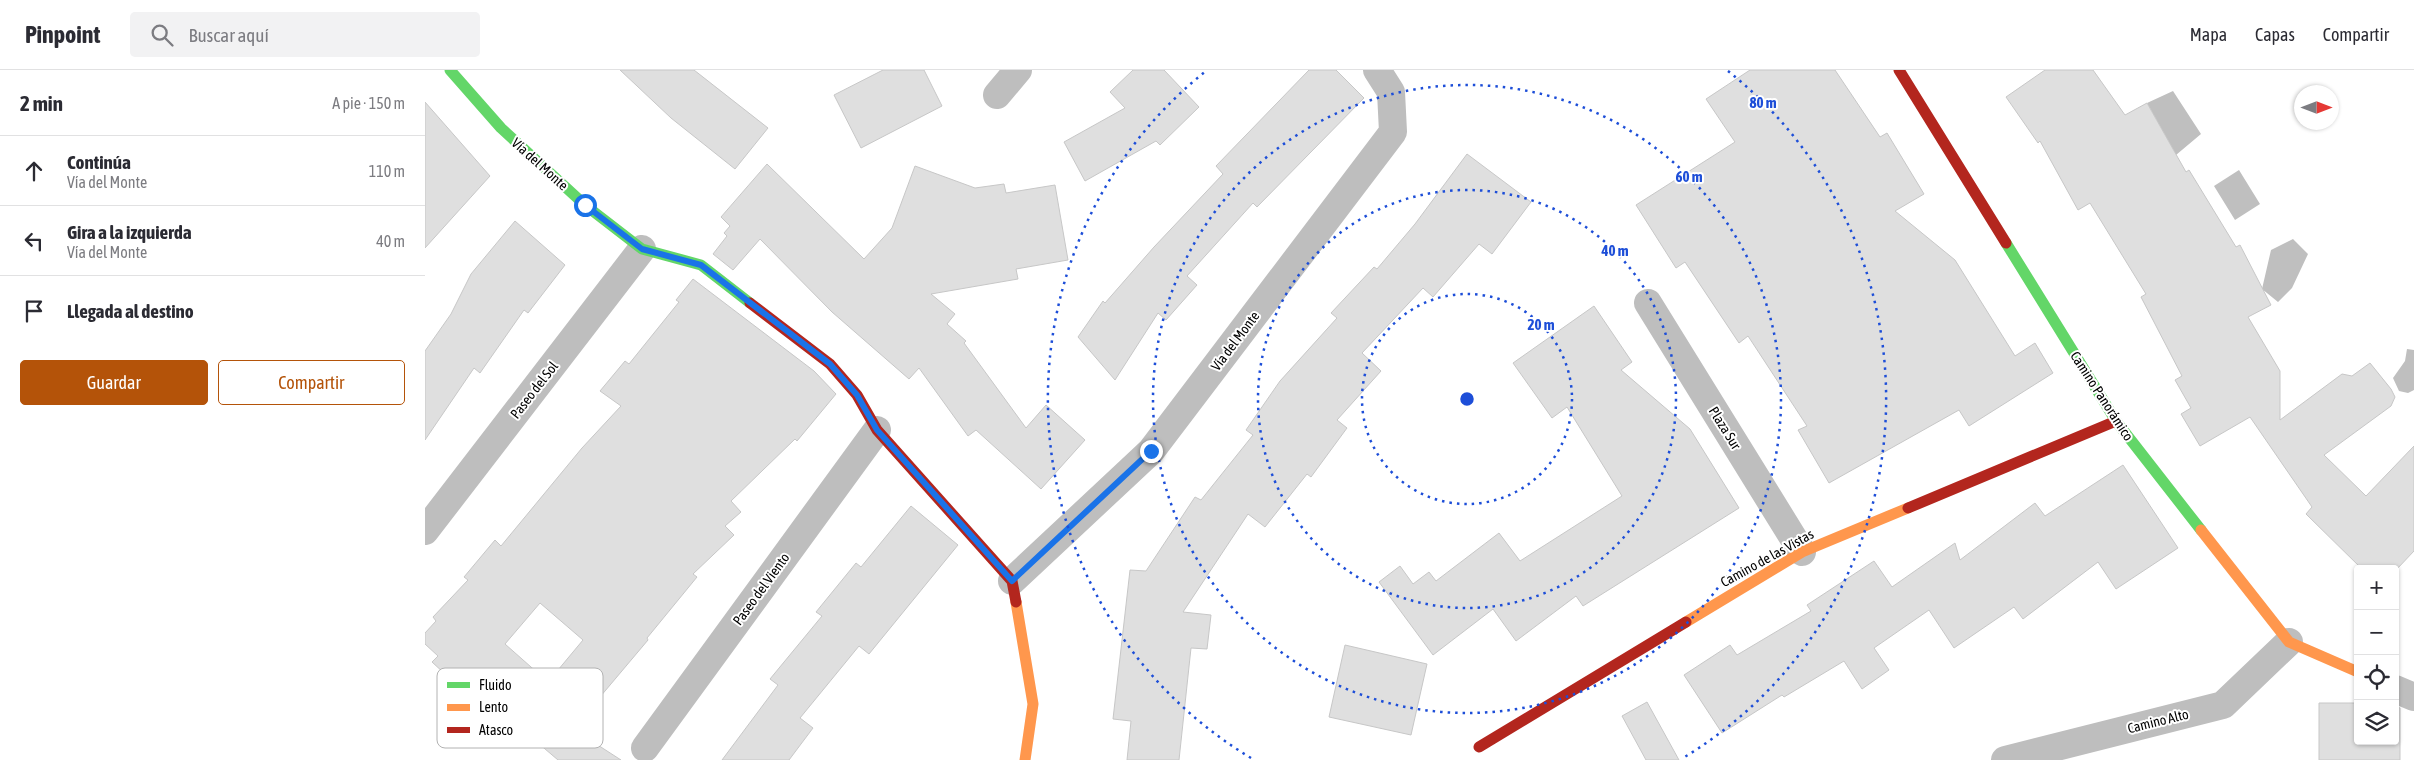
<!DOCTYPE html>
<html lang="es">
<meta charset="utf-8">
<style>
:root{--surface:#fff;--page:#f2f2f3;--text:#2b2b33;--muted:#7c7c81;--line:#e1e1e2;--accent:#b45309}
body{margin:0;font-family:"Asap Condensed",sans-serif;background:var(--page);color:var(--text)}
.controls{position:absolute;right:15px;bottom:15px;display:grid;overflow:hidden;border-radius:5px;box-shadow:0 1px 4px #0004}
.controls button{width:45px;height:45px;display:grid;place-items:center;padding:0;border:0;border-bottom:1px solid var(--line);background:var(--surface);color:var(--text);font:25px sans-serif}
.compass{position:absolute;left:1869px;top:15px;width:45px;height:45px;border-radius:50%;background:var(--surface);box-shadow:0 1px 4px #0004;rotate:90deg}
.stop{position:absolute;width:15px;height:15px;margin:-11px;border:4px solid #1a73e8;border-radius:50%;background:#fff}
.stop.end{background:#1a73e8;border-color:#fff;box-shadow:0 1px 5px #0008}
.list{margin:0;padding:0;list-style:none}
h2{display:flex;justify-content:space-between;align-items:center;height:65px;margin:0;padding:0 20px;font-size:21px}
h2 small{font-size:16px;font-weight:400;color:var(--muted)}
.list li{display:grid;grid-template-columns:32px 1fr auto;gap:15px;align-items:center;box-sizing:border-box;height:70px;padding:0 20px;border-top:1px solid var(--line)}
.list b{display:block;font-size:19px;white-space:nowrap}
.list p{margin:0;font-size:16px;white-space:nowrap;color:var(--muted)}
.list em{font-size:16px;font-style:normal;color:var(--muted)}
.actions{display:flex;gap:10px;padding:15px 20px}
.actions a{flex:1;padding:11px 0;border:1px solid var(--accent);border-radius:5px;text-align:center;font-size:18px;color:var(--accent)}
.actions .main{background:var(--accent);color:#fff}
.icon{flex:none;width:28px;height:28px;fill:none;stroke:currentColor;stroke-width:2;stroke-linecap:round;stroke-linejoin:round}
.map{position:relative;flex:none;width:1989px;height:690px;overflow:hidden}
header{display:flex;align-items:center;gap:30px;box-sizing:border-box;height:70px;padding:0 25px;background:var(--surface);border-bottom:1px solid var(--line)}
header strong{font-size:24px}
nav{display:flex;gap:28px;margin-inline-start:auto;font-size:18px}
.search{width:350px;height:45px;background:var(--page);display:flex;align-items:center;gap:12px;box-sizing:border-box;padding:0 18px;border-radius:5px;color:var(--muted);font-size:19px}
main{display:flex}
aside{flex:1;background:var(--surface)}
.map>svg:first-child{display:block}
.water{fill:#bfbfbf}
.building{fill:#dfdfdf;stroke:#c7c7c7;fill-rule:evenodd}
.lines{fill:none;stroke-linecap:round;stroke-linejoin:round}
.street{stroke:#bebebe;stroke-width:28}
.fast{stroke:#63d668;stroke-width:11}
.slow{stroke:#ff974d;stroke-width:11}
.jam{stroke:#b3261e;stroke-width:11}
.route{stroke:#1a73e8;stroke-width:6}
.ring{fill:none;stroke:#1d4ed8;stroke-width:2.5;stroke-dasharray:2.5 5}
.labels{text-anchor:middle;stroke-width:4;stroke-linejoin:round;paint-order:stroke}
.street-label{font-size:14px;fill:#000;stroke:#fff}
.key{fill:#fff;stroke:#b2b2b2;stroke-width:1}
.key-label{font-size:14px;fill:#000}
.centre{fill:#1d4ed8;stroke:#fff;stroke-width:2.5}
.ring-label{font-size:15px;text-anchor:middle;font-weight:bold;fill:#1d4ed8;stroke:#fff;stroke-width:4;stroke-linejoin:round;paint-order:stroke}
</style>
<header>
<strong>Pinpoint</strong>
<div class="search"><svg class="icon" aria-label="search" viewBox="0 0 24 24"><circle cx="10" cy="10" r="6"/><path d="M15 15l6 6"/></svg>Buscar aquí</div>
<nav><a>Mapa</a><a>Capas</a><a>Compartir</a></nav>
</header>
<main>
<aside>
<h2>2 min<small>A pie · 150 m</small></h2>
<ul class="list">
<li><svg class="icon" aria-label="ahead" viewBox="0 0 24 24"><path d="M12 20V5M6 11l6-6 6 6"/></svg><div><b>Continúa</b><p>Vía del Monte</p></div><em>110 m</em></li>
<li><svg class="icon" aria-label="left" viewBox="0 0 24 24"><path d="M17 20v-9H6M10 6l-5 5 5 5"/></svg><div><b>Gira a la izquierda</b><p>Vía del Monte</p></div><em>40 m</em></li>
<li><svg class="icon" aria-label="arrive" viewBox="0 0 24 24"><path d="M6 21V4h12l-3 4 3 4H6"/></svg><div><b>Llegada al destino</b></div></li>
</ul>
<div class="actions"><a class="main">Guardar</a><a>Compartir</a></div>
</aside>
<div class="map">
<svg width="1989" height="690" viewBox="0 0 1989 690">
<rect width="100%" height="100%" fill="#fff"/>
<path class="water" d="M1748,21l28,43 -25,21 -29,-52z
M1814,100l21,34 -25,16 -21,-34z
M1868,169l15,15 -16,34 -14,14 -16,-13 9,-39z
M1982,279l7,1v40l-6,3 -9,-2 -6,-13 12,-17z"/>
<path class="building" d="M195,0h74l74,58 -33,41 -64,-51z
M458,0h41l18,36 -81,42 -27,-53z
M708,0h31l35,37 -39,38 -4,-4 -71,40 -21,-39 61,-34 -15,-16z
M884,0h27l28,28 -107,109 -4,-4 -66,73 10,9 -31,35 -8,-7 -43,67 -37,-43 25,-36 2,2 49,-56 69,-73 -7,-8z
M1325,0h85l45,67 7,-4 37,61 -29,17 60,49 60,96 20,-13 18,30 -84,53 -10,-16 -130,73 -31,-53 9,-4 -59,-90 -9,7 -54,-81 -9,6 -40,-63 99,-63 -29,-43z
M1620,0h48l32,45 22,-12 39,69 3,-2 47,77 4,-2 31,60 -23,12 32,54v49l62,-46 10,2 18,-13 21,26 4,8 -4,9 -67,49 42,41 48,-50v105l-17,18h-35l-56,-55 6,-7 -62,-90 -50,29 -19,-32 10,-6 -16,-28 7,-4 -41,-79 5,-3 -56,-91 -12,7 -38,-69 -2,2 -32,-46z
M0,32l65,74 -65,72z
M1042,84l64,48 -39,52 -13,-10 -46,53 -10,-9 -61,65 19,18 -44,49 10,8 -36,49 -4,-3 -42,53 -17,-13 -65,98 28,3 -4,34 -16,-1 -12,112h-52l4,-39 -18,-2 17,-149 16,1 49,-74 6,3 52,-65 -7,-5 34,-49 57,-63 -6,-5 43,-46 3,2 38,-45z
M342,94l97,95 28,-31 23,-62 60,22 29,-4 2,9 49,-8 13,75 -52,9 2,10 -87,15 24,20 -8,10 19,17 -2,2 62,85 20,-23 39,35 -44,49 -65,-59 -8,6 -49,-68 -10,11 -77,-67 -72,-73 -27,31 -20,-16 14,-18 -3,-3 6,-7 -9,-9z
M90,151l50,44 -37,48 -4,-3 -44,63 -6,-5 -49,72v-89l26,-37 20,-40z
M268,209l121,92 22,23 -39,47 -2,-2 -64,62 10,11 -16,14 9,9 -41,39 4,3 -50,61 1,2 -75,89 48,31h-63l-40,-34 -5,5 -54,-47 -1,2 -26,-24 6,-6 -13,-12v-11l11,-12 -3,-4 35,-37 -4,-3 31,-37 6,6 81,-98 39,-42 -21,-15 25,-30 4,3 50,-62 -3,-2zM115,533l43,37 -35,42 -43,-38z
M1169,236l38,56 -11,8 69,59 49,79 -156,98 -7,-10 -60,45 -23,-32 -60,46 -54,-73 21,-16 13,18 16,-12 7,9 63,-48 21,28 102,-65 -55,-89 -15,11 -39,-55z
M1698,395l55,83 -62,41 -18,-27 -75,57 -9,-12 -60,41 -25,-38 -55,38 15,22 -27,19 -18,-28 -60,36 -2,-2 -60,38 -38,-58 46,-30 7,10 74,-44 -4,-6 67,-44 18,26 63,-44 5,17 75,-57 10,13z
M486,436l47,39 -89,109 -10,-8 -59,72 13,10 -24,32h-67l56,-75 -8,-6 52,-63 -6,-4 40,-49 5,4z
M920,575l82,19 -16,71 -82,-18z
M1222,632l32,58h-33l-24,-44z
M1894,633h39v38h37v-35l5,2v52h-81z"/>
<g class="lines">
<path class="street" d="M572,25l21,-25
M1223,233l154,249
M0,461l217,-282
M587,511l139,-130 242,-319 -2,-40 -14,-22
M1970,619l19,8
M220,678l232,-318
M1580,690l218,-55 66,-63"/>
<path class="fast" d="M25,0l51,58 84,77 57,44 59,16 49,38
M1581,173l110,178 85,109"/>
<path class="slow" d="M1776,460l88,112 69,30
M591,532l17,102 -8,56
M1261,552l116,-70 106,-44"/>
<path class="jam" d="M1474,0l107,173
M325,233l80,61 27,31 20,35 135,151 4,21
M1483,438l208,-87
M1054,677l207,-125"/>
</g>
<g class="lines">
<path class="route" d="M160,135l57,44 59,16 129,99 27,31 20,35 135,151 139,-130"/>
</g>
<g class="ring">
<circle cx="1042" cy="329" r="105"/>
<circle cx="1042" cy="329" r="209"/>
<circle cx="1042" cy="329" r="314"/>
<path d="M826 688A419 419 0 0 1 781 1M1303 1A419 419 0 0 1 1258 688"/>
</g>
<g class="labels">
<g class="street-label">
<text transform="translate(115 94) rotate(42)" y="5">Vía del Monte</text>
<text transform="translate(810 271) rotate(-53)" y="5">Vía del Monte</text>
<text transform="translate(109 320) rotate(-52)" y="5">Paseo del Sol</text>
<text transform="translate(1677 326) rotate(57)" y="5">Camino Panorámico</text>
<text transform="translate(1300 358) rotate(58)" y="5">Plaza Sur</text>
<text transform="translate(1342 488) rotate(-29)" y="5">Camino de las Vistas</text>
<text transform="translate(336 519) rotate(-54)" y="5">Paseo del Viento</text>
<text transform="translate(1733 651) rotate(-14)" y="5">Camino Alto</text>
</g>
</g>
<rect x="12" y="598" width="166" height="80" rx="8" class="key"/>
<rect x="22" y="612" width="23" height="6" fill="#63d668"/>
<rect x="22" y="634" width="23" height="7" fill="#ff974d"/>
<rect x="22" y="657" width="23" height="6" fill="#b3261e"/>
<g class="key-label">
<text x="54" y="620">Fluido</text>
<text x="54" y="642">Lento</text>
<text x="54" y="665">Atasco</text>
</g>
<circle cx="1042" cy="329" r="8" class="centre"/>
<g class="ring-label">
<text x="1338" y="38">80 m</text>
<text x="1264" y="112">60 m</text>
<text x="1190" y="186">40 m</text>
<text x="1116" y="260">20 m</text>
</g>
</svg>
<div class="controls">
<button>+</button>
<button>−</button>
<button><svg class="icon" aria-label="locate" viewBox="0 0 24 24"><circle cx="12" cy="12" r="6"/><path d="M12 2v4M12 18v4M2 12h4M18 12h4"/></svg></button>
<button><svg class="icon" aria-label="layers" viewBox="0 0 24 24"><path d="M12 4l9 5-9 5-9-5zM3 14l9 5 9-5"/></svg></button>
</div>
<svg class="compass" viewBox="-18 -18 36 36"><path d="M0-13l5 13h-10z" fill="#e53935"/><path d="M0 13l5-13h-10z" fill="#7c7c81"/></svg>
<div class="stop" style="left:160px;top:135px"></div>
<div class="stop end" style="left:726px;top:381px"></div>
</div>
</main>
